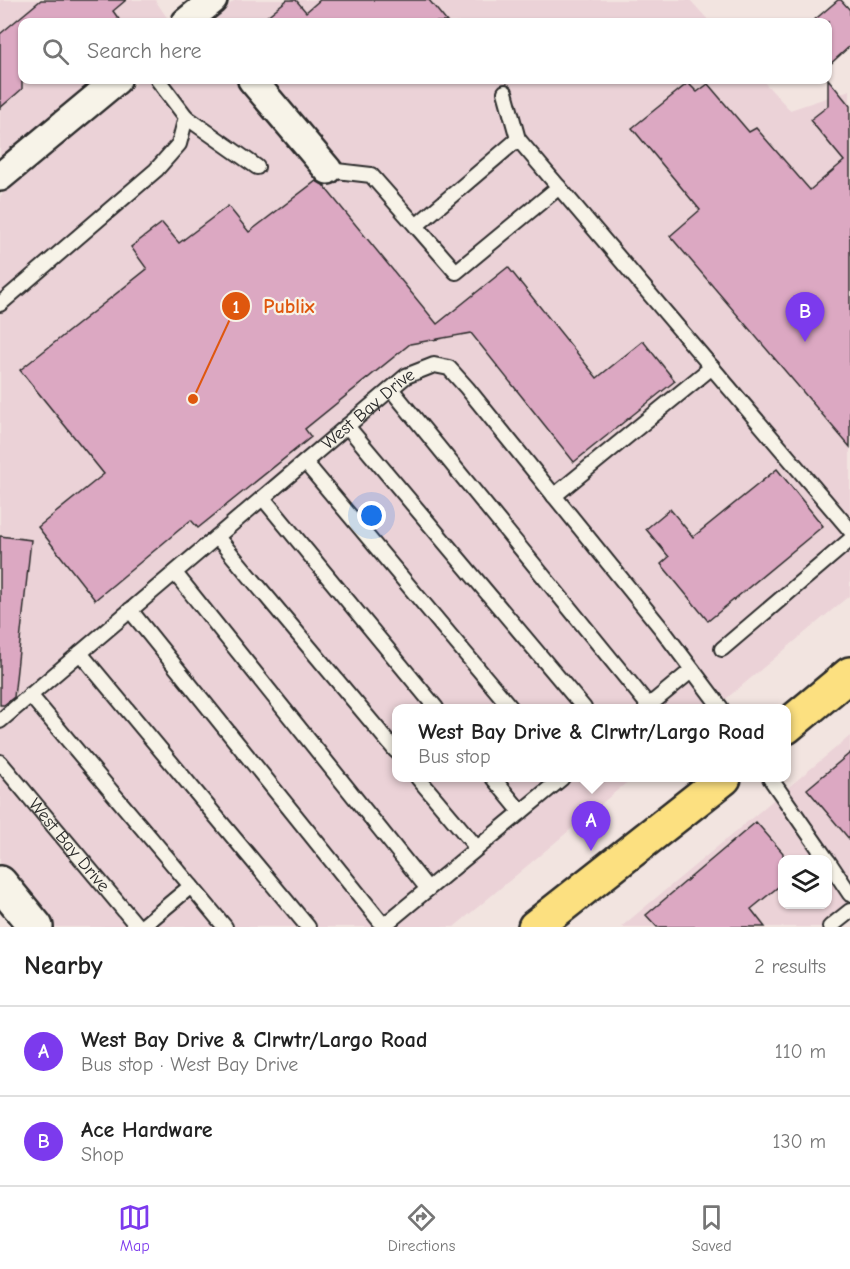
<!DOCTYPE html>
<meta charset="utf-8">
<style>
:root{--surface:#fff;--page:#f6f6f6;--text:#222;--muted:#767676;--line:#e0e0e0;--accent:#7c3aed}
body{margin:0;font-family:"Comic Neue",sans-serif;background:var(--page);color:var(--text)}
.controls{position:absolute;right:18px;bottom:18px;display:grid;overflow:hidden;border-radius:12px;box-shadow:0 2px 4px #0004}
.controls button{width:54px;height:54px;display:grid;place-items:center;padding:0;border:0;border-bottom:2px solid var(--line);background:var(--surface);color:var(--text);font:30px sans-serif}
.you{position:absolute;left:372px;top:516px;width:21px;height:21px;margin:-15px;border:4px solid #fff;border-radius:50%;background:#1a73e8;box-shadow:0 0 0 9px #1a73e833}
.badge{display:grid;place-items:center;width:39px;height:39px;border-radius:50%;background:var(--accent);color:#fff;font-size:20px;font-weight:700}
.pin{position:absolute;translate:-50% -50px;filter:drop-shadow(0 2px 3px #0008)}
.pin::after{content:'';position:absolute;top:32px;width:21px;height:18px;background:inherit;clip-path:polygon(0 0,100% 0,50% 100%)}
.popup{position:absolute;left:392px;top:704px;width:399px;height:78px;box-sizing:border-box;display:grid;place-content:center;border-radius:12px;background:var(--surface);filter:drop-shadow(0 2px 4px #0005);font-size:20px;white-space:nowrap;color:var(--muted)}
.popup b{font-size:22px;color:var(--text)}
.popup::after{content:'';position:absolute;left:50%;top:100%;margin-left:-12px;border:12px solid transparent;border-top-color:var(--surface)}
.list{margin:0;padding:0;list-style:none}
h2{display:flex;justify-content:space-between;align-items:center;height:78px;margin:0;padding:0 24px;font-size:26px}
h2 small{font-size:20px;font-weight:400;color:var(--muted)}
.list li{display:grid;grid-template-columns:39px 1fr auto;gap:18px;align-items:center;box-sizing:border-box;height:90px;padding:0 24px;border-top:2px solid var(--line)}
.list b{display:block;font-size:22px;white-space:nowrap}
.list p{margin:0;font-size:20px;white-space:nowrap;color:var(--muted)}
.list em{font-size:20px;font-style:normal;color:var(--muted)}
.icon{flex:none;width:33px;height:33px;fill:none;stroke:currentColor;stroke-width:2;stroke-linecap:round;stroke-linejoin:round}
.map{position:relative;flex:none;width:850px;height:927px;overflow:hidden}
.search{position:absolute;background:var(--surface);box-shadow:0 2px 4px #0004;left:18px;right:18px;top:18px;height:66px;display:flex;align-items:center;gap:15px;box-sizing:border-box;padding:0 21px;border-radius:12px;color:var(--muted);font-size:22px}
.sheet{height:258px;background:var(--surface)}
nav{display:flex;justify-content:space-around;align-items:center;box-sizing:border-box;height:84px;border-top:2px solid var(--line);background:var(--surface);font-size:16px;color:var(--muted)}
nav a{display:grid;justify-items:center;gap:3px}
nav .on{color:var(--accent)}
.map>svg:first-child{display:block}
.built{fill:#ebd2d7;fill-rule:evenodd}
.building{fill:#dca8c2;stroke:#2b2b2b;stroke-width:1.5}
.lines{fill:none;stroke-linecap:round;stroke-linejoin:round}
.service-casing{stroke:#2b2b2b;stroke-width:18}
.minor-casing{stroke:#2b2b2b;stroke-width:32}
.secondary-casing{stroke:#2b2b2b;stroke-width:38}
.primary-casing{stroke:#2b2b2b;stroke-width:38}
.service{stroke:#f7f3e8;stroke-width:14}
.minor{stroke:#f7f3e8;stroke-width:27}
.secondary{stroke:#f7f3e8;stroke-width:33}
.primary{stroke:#fce080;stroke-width:33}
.labels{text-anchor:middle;stroke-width:4.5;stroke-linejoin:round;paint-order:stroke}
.street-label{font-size:18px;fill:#2b2b2b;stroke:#f7f3e8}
.leader{fill:none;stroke:#df570e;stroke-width:2}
.callout-dot{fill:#df570e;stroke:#f7f3e8;stroke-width:2}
.mark-label{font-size:18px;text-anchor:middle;font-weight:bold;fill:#fff}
.callout-label{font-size:20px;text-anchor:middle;font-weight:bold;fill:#df570e;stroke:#f7f3e8;stroke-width:4.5;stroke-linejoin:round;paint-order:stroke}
</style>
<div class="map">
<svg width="850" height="927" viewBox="0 0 850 927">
<rect width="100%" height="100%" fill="#f2e4e0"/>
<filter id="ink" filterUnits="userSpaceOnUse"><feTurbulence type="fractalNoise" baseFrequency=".0167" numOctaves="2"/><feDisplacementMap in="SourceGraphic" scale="12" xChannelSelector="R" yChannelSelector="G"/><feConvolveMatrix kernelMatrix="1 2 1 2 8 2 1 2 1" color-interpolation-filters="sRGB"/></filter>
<g filter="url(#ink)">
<path class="built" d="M0,0h155l13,19 -4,3h-142v58h73l-95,79z
M235,0h455l20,22h-490l-5,-5z
M140,80h95l93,108 19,-16 -79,-92h494l28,30 60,-20v505l-135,113h-319v70h236l-178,149h-402l-52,-63v-668z
M850,736v172l-21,19h-208zM782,860h46v44h-46z"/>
<path class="building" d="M41,0h85l-13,11 8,11h-99v67l-22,19v-74z
M287,0h9l10,12 14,-12h109l18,22h-187z
M838,0h3l9,10v36l-22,20v-44h-16z
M828,79l22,27v341l-180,-211 30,-26 -68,-82 56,-45 9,9 11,-8 41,48 7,-4 54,62 34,-29 -34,-41 18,-14z
M316,181l7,4 114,139 71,-57 89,111 46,-37 32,40 -101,81 -103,-129 -61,11 -105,85 6,8 -113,91 -7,-8 -96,80 -57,-73 66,-53 -84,-104 127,-101 -16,-22 31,-24 17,20 49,-37 21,26z
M777,469l46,57 -115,95 -47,-57 8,-7 -23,-28 24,-20 23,28z
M0,536l31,4 -17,157 -10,8h-4z
M850,753v87l-43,-51z
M756,822l27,31v30l-32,26 14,18h-108l-11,-12z"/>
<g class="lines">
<g class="service-casing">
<g id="service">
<path d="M505,92l13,47"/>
<path d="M186,117l71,50"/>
<path d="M328,170l43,5 45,51 102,-87 332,391"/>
<path d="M416,226l40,46 103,-85"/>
<path d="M0,304l156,-134 23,-26 7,-27 -28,-37"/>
<path d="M391,389l258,317"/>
<path d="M347,426l237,282"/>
<path d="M305,462l206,246"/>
<path d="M554,496l158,-129"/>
<path d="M263,498l173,210"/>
<path d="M217,537l179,214"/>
<path d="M175,573l253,316"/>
<path d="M130,610l254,316"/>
<path d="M722,649l128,-109"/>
<path d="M80,653l228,274"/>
<path d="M30,695l161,191"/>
<path d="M646,708l46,-38"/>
<path id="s1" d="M0,721l406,-345 28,-11 15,3 18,20 194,240 60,80"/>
<path id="s2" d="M0,762l138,165"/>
<path d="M418,778l59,70"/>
<path d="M493,778l28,34"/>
<path d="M770,778l57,82"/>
<path d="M828,861l22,33"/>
<path d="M142,927l49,-41 34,41"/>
<path d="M382,927l180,-149"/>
<path d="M830,927l20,-16"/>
</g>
</g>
<g class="minor-casing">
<path id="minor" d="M186,22l27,-22
M252,80l76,90
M0,177l117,-97"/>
</g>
<g class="secondary-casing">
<path id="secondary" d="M0,883l36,44"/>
</g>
<g class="primary-casing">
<path id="primary" d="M786,727l64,-53
M535,927l189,-149"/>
</g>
<use href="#service" class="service"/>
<use href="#minor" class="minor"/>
<use href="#secondary" class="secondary"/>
<use href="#primary" class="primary"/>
</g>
</g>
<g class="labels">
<g class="street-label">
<text dy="6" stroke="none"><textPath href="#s1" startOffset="483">West Bay Drive</textPath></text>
<text dy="6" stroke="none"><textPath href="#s2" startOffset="108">West Bay Drive</textPath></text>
</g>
</g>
<path class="leader" d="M193 399L236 306"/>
<g class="callout-dot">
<circle cx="193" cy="399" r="6"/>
<circle cx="236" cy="306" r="15"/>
</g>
<g class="mark-label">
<text x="236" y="313">1</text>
</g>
<g class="callout-label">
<text x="289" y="313">Publix</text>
</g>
</svg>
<div class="controls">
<button><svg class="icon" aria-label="layers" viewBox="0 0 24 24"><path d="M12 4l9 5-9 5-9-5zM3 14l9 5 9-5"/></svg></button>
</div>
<div class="you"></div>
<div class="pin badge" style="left:591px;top:851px">A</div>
<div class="popup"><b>West Bay Drive &amp; Clrwtr/Largo Road</b>Bus stop</div>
<div class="pin badge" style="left:805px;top:342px">B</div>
<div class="search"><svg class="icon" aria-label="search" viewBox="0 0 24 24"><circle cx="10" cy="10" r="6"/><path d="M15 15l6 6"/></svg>Search here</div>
</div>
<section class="sheet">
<h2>Nearby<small>2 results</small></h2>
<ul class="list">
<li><span class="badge">A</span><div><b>West Bay Drive &amp; Clrwtr/Largo Road</b><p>Bus stop · West Bay Drive</p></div><em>110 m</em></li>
<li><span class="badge">B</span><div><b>Ace Hardware</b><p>Shop</p></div><em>130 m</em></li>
</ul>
</section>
<nav>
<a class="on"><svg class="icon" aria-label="map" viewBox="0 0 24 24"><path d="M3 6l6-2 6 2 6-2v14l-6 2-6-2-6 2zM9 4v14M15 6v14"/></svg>Map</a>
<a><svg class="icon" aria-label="directions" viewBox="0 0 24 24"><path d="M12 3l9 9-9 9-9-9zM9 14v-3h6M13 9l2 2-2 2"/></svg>Directions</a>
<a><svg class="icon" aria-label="saved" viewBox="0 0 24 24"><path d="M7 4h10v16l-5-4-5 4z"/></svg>Saved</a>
</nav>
